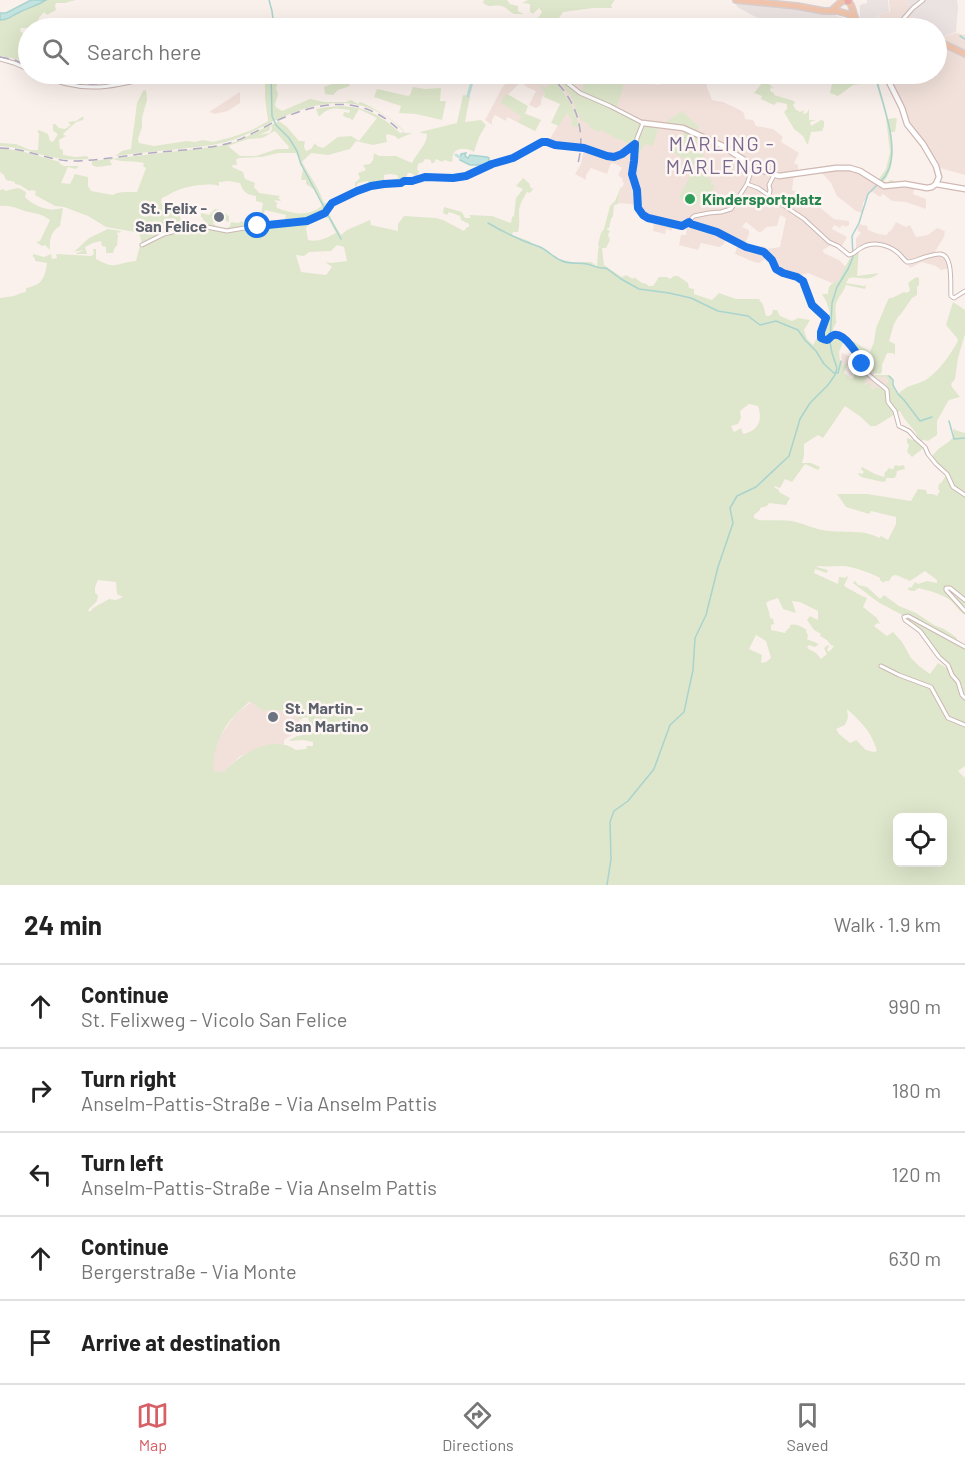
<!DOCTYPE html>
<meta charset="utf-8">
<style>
:root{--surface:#fff;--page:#f2f2f2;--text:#222;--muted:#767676;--line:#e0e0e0;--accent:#d66065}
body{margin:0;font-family:Barlow,sans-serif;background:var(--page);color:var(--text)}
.controls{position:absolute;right:18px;bottom:18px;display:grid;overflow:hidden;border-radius:9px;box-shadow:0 6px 24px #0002}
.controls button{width:54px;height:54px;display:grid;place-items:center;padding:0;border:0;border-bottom:2px solid var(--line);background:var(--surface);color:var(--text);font:30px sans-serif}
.stop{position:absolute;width:18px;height:18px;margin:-14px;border:4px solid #1a73e8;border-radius:50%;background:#fff}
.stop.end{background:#1a73e8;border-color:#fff;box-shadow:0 2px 6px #0008}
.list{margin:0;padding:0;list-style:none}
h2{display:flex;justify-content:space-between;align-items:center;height:78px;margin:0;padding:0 24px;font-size:26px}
h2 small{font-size:20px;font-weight:400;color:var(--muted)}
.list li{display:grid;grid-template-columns:39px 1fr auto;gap:18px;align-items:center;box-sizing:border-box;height:84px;padding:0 24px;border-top:2px solid var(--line)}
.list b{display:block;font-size:22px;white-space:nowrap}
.list p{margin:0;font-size:20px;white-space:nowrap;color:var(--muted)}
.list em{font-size:20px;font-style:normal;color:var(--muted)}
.icon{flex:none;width:33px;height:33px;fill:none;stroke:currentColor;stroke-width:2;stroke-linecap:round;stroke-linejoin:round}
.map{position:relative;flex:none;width:965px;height:885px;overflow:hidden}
.search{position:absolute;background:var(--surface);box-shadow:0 6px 24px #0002;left:18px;right:18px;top:18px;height:66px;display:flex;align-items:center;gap:15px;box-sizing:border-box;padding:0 21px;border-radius:33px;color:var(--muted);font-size:22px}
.sheet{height:498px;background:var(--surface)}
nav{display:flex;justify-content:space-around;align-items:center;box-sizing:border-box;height:84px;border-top:2px solid var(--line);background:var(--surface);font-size:16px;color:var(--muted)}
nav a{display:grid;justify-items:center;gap:3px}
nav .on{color:var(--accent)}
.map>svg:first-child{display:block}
.residential{fill:#f2e1db;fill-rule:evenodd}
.industrial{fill:#ebe3e1}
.green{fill:#dee7cb;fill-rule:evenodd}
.water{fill:#c2e3df;stroke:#a9d3cf;stroke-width:1.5}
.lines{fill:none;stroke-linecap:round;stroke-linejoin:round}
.stream{stroke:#a9d3cf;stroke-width:1.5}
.canal{stroke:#c2e3df;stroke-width:3}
.street-casing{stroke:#ccb7b2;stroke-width:5}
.secondary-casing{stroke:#d0b8b3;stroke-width:7}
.primary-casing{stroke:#d8cfce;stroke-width:8}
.highway-casing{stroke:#d8cfce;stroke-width:9}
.street{stroke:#fff;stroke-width:3}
.secondary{stroke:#fff;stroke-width:4.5}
.primary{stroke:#f1c5ad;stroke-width:5}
.highway{stroke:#edaaab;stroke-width:7}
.rail{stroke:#b1aac4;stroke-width:1.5;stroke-dasharray:9 6;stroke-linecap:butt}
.street-bridge-casing{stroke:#ccb7b2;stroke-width:5;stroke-linecap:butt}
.street-bridge{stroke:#fff;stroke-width:3}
.route{stroke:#1a73e8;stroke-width:8}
.leisure-dot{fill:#2e9e5b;stroke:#fdf6f2;stroke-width:2}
.worship-dot{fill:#6b7280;stroke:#fdf6f2;stroke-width:2}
.labels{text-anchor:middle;stroke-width:5;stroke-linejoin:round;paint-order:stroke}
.leisure-label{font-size:16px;font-weight:bold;fill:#27864d;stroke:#fdf6f2;text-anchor:start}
.worship-label{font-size:16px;font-weight:bold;fill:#5b616d;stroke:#fdf6f2;text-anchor:end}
.quarter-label{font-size:20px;letter-spacing:1.5px;fill:#79698e;stroke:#fdf6f2}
</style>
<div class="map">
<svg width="965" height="885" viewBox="0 0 965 885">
<rect width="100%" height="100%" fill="#fbf1ec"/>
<path class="residential" d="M889,0h19l2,15 19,13h-62l-4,-3 10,-2v-3l6,-3v-3l11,-2z
M956,33l9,2v140l-25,-7 -29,-38 -24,-56h49l1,-39 2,3z
M513,74h82l25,5 1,-5h17l-1,3 4,6 3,-1 15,3 5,-11h30l3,1 2,6 6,-3 2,9 5,13 11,2 17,8 4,3 1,6 8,1 3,6 17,3 10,8 -2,5 18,11 -5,10 4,2v9h-4l-2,16 20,9 -3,5 7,4 2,-2 16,13 15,2v4l-3,2 -4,-2 -2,3 -6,-3 -2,4 15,8 -7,12 -9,-4 -8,5 1,3 15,7 7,7 -8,14 -6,2 -24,-10 -7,2 -11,-4 -7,2 -7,-4 -7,-13 -10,7 -5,-1 -19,-8 3,-11 -11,-5 -4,7 -4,2 -18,-4 -3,7 -19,-5 2,-10h5l1,-9 -14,-2 -1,7 -6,-2 -1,5 -12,-3 1,-10 -6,-3 -11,-11 -6,-3 -13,-1 1,-8 5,-12 -2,-2 1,-2 -5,-4 4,-7 -6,-4 -5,-1 -4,11 -16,-6 -5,7v5l-11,-6 6,-10 3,-15 -36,-7 23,-39 -8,-13 -11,-10 -11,20v5l-5,3 -7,-3 7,-14 -9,-4 -6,-5 -21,20 25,13 1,-1 15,6 -6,11 -28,-14 -1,4 -11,-6 -3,5v5l-7,-5 17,-32zM780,215l6,3 -6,29 -13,2 -3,-3 -4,1 -1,2 -14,-4 4,-11v-4l-7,-3 4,-5 14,11 7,-6 10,-1z
M240,92v11l-12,8 -13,3 -6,-2z
M855,169l25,15 35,1 -2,9 13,5v10l-20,-7 -14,-1 -9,-7 -3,3 -9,-6 -8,12 -1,10 -6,-2 -19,-15 -6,-13 -10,-11v-2z
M896,222l10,5 4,-2 6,12 12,-2 9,-7 8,3 -1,6 -11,18 12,1 5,12 -9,2 -5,-4 -14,-4 -12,6 -11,-15 -21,-9 -22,6v-12l5,-5 -4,-3 2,-6 8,2 1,4 10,4 8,1 6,-6z
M842,353l14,6 17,12 2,6h11l2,6 -2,2 -11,5 -5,-3v-3l-5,2 -1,-1 1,-4 3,-4 -5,-1 -2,-5 -3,2 -8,-8 -4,-1 -2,2h-2l-1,-10z
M252,701l10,10 10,-1 19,1 9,9 -5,13 -11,7v4l-19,2 -26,11 -15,15h-11v-17l6,-17 16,-23z"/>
<path class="industrial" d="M867,0h21l1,12 -10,2 -1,3 -5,2v4l-13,-4v-14l7,-2z
M908,0h49l1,7 -2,25 -17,6 -2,-4 -1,-6h-6l-20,-13z
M736,2l92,9 4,3 30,11 4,3h-104l1,-7 -24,-13 -3,-3z"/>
<path class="green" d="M46,0h30l-11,3h-9l-1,3 1,4 -9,5 -3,-3 -5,6 -2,10h-16l-1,3 8,6v27l-12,-5 -16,-3v-36c9,0 11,-4 18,-7 11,-6 17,-6 28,-13z
M484,0h23l3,4 8,2v5l6,3c-1,0 -10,0 -10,0 -5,-2 -7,-7 -13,-8 -8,-2 -10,3 -18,-3z
M528,0h87l-4,5 1,3h-19l-30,4 -9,13 -5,-6 -2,1 -3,5h-3l-5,-3 6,-10 -3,-4 -6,6 -3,-2v-8l-8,-1z
M265,74h14l1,8 -3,2 -1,4 2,6 -3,11 1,2 6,4 28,-12 15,3h21l5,-2 7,4 2,-2c10,3 41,22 45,31h7l-14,6 -3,-3 -8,-2 -1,2 1,6 -14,3 -17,-4 -6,8 -22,6 -17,-2 -9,9 16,27 6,14h8l-5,9 14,23 6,-5 23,-10 1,5 27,6v-7l6,-8 32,2 7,2 21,11 3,-4h2v-3l-8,-4 -1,-4 -11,-4 -2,3 -4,-2 1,-6 18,5 3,6h6l-2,-3 23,1 19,7 1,-6 2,-1 2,-18 7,-9 -7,-3 7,-8 7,6v3l3,2 -3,4 -3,-1c-3,5 -8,13 -8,20 0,6 1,13 -1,20h-5l-1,3 17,6 6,5 7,1 17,12 11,3h21l6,4 1,-15 1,-4 -1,-3 3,-11 3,-4 6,-23 5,-5 6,-14 1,1 -3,7 -1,9 -4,1 -1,11 -2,3 -2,9 -3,1 4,2 -2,4 2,5 -4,8h-4l2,17 18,12 4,-2 7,4 1,-2 8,6 5,1 1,2h5l6,-9h8l3,2 4,-3h4l10,7 1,5 5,1v5l18,6 7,-7 17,6h23l4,6 3,11h3l3,-2 1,-4h4l3,6 12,5 6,-3 12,2 -6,10 3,9 6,6 5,-9 7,-20 4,-1 1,-2 -4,-12 -4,-7h6c0,-8 3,-11 10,-13l13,-25h2l6,-7 -2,27 22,-3c-12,10 -18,3 -30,5l-3,5 18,3 2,-1 -1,4 -19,-4c-2,6 -5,9 -8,14 -4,7 -2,14 -2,22h1l-4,8 1,6c7,0 11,5 16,10l3,-4 17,11 4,-10 2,-14 11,-26 2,-4h3l12,-6 2,1 4,-2 -2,-8 8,-6 3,1v7l-2,2v8l-5,3 -11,16 -3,3 -4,7 -5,17 6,3v11l-2,-2h-6l-5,12v7l-2,2 -7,-1v-2l-9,-5 -14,-20 -7,-3 -4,9 1,9 3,2 -1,3h2l1,-2h3l-4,9 8,6 2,-2v-8l4,4 3,-3 2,6h5l-3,5 1,1 -2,3 7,-2 1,2 -2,2 5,3 -1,-2 1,-2 3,2 8,-3 2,-3 -2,-5h-12l1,-2h14l3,2 1,8 5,9c11,-10 14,-8 26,-13 14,-8 26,-26 34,-40l-1,-3 -11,-13 7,-23 12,8v24l-7,24 -3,21 -4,5 1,3 8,10 -11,3 -2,3 -10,18v14l-9,6 -5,-1 -3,2 5,5 -13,10 -5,-5 2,-7 -2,-2v-5l6,2 3,-1 1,-4c-5,-9 -13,-14 -17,-24l-24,15h-6l-9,-9 -16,-11 -22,32 -5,-3 -14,9v11l-2,8h9l9,4 -2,3 -13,-6 -13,18 -7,-3 -5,9 -5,-2 -1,1 5,3v2l11,6 -4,7 -17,-2 -2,3 -7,2v2l-6,5v3l5,2c12,1 25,-1 37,2 9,2 18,7 27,8 18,4 39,-2 56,8l2,-2 7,4 8,-16v-7l-25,-6 -2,3 -23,-7 -9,-13h30l44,7 7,-12 8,1 1,4h6l4,2 3,-5 -2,-2 1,-5 2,-1 6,-9 -15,-16c4,-11 16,-13 22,-22l-1,-8 2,2 10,3v182c-6,-4 -9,-9 -14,-14 -8,-7 -22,-10 -32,-13l-5,3 -6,-1 1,-3 2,1 4,-6 3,2 9,-3 10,2v-3l-12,-9 -15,10 -14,-6 -4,1 -3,5h-4l-1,2 -4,-3v-2c-9,-5 -28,-12 -38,-12 -8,0 -16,1 -25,0v1l11,3 -1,3 -12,-4 -1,4 24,11 1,-7 7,1v-2l2,1 -4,9 18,10 5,2 -4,9 14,11 3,6 -3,-1 -3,3 13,10 6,-4 9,10 9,16 8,8 11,8 8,-11 9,5 2,-1c-14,-16 -24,-35 -42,-47l-1,-2h4l9,6 -11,-9 -4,1 -26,-14 -25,-19 2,-2 3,4 9,2 13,12 4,-4 15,11 17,7 18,12 10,4 12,8 3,7 6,2v120l-7,5 7,7v107h-965v-587l14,-2 7,-3 5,-1v-4c16,-3 19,-10 21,-25l-12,-2v-3l-2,-1v-3l11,3 7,-3 1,5 5,-1 -1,-4 35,2 3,-2 -1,-5h3v10c4,2 10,5 14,6 9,1 17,-4 26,-4l4,-16 2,-1 -2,-8 -5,-4 -29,-5 -18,-11 -24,-9 -9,-1 -20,-11 1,-4 -4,-1 -3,1 -9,-6 -5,-1v-2l-9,-2 -2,-5 -4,-3v-24l21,3 39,11 -1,1 5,3h15l-3,3 -8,-2 -7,16 9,1 5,-10 13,3v9l3,5 22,4c5,-4 17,-3 24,-3l9,-24 -3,-2 1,-3c-13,-3 -19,0 -31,-4l-3,2 2,4 -15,2 -5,-2v-4l128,-15 18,-5 32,-16v5l-11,5 11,-2 2,-4 -1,-4 8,-4 8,6 12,14h6l-1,6 2,4 5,-2 4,-6 2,3 6,2 15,-11 13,-1 8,5 18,-23 -18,-9 -7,12 -1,-2 -8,-3 1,-4 5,1 1,-3c-13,-2 -22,-4 -31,7l-3,-8c35,-7 59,-1 85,25l3,-2c-35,-38 -80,-34 -123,-14 -19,8 -36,19 -55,24 -15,4 -31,5 -46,7 -22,2 -43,4 -65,7l7,-5 9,-2 6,-46 6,-12 3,-1 1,10 -5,18v9l-4,12 1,4 15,3 33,-5 8,1 8,-2 10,2 19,-5 20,-7 16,-9 -3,-23zM275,131l14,16 -1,2h-11l-21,7h-16l-12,-10 20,-7 14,-1zM278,153h18c3,5 3,11 7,16l-2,11h5v4l9,6 7,16c-15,11 -28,8 -45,2l-1,-3 2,-1 -4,-4 6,1 1,-1 -3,-2 2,-2 -21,-3 -3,-4 -2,-1 1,-5 -10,-4 -2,-7 -11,-5 1,-2h4l-1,-5 3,-2 23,-1zM229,181l11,2c3,9 7,12 16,13v5l7,2 -2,11 2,1 2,-5 21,5 -1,4 21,3 -38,3 -15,6 -1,-3 -11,2 15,-4 -12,-1v-2l-3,-2 -2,2 -8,-1 -1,4 -3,2 -11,-2 -4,-4 4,1v-1h2l-1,-7 2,-2 5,3v4l5,2v-6l-9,-6 -5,-1 -6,6 -8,-2v4l2,1v2l2,1v4l-26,4 -2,-5 4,-2 -2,-12 -2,-1h-10l-6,-7 1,-4c3,-1 6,-3 8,-4 11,-7 37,-12 49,-8v-4zM324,215l1,2 3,1 8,15c-8,4 -18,10 -28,7l-2,-12 3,-4 8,-3 -2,-3zM337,245l7,2 3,14 -16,2 -6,-1 7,5 -6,8 -25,-3 -5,-17 8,1 5,-4 22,-1zM749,404l9,2c5,15 0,25 -15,28l-2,-6 -7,4 -3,-6 7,-2 3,-6 -1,-7zM98,580l18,2 1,12 6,3 -7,3 -7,-1 -16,9 -3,4 -2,-2 9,-9 1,-6 -3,-2v-6zM778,598l5,11 13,4 -4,-12 8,1 18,9v9l-8,-4 -3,4 7,10 7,4 -1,2 7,4 4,5 3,1 -5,6 -2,-2 2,-4 -1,-1 -4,3 3,6 -6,5 -5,-6 -9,-5 2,-3 6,2 4,-3 -12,-5 1,-3 -2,-5 1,-1c-5,-3 -11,-7 -17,-5v2l-4,4 -1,2 -14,-3v-5l3,-1 -1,-5 -3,-1 -1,-6 -3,-9 3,-2zM756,635l10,6 5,17 -5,4 -5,1 1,-8 -13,-6zM249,702h3l10,9 10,-1 19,1 9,9 3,-2 5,-1 3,16 -1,2c-7,-1 -16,1 -21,6l15,-1 9,2v4h-6l-1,3 -10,1c-23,-17 -56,4 -72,22l-11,-1c0,-21 7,-40 22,-56 4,-4 9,-8 14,-13zM847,709c15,14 24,22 30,42l-3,1 -8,-2 -10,-10 -6,3 -11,-9 -3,-5 9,-4 3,-7zM898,818h44v44h-44z
M318,74h41l1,1 -13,4 3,7 -12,4 -5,5 -8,-1 -1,-7 8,-3v-7l-7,3 -8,-3z
M571,74h50l-1,5 5,1 -8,27 -34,-14 -1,-3 2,-7z
M845,74l5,6h5l4,-5 6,4 5,-5h8l-1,4 10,41 8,-1 2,1 -2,13h-4c2,16 4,36 -7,49l3,2 3,-3 5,1v1l-10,2 -7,-4 8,-11 4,-17 -4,-34 -10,-36 -23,3 -15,11 -8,-3 4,-18z
M770,78l2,1 -2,2 -1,3 6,5 -4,-2 -1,4 4,2v2l20,6 1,2 -2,2 3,5h1l3,2 4,-2 -1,4 4,-1 2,-4v11h7l-6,2 1,4 10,-6 3,1v5l-2,5 -11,1 -3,12h-1l-4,-8 -9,-7 -10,-17 3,-3v-5l-10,-2 -3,3 -13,-6 1,-3 -8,-3 10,-12 3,1z
M552,79c14,13 23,29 27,48h-6l-2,-4 2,-3 -5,-4 1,-2 -2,-1 -8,13 -8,-3 9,-19 -16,-7 1,-5 -4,-4 1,-2 5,2z
M562,81l22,17 1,-1 27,11 9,6 10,3 14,9h14l-6,20 -8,-2 -6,9 -6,-9 -9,-2 -2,-3 -3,1 -18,-10 -2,2 -12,-6h4l-11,-7 -9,-23 -11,-14z
M413,87l12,2 16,-1 -1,13h6l-4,19 -26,-6 -17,-1 2,-7 -27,-9 3,-8 31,7 2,-1z
M507,94l21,12 -3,8h1l15,6 -6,11 -17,-9 4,-5 -22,-15z
M463,95l7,1 -5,26 16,-2 5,5 -7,12 -5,15c-4,-3 -16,-6 -20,1 -2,2 -1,6 -2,9l-8,-2 -1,2 -7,-3 -2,4h-3v-3l-6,-1 -2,3 -5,2 -1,6 2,1 -2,6 -5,-3v-1h-4l-2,5 -4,-1 -1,5 -5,-1 2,-4 -1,-2 -7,-1 -6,1v9l-13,2 -3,-5 -10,2 -3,5v-5l5,-5 -2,-5 8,-3 -3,-5 7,-1 3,-4 1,-7 5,3h17l16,7c5,-11 15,-18 15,-29l-6,-1 -1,-1 37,-9z
M682,111l17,16 -3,5 -16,-7 -13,-2v-2z
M82,117h2l-1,3 -7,2 -13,12 3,2 -7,4 1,9 3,1v5l13,2 11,-1 2,3c-13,1 -25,1 -38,-2 -17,-4 -33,-10 -51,-11v-3l16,1 14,6h8l1,-16 -2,-3 2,-1 9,4 2,7 3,1 5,-8 -5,-3v-7h2l4,4 6,1 6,-4 -3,-3 8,-1z
M684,131l16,8 -7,8 11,8 -3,6 -4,3 2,1 -3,6 16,9 -1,3 4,3 -8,13 -4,-2 -1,4 -9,6 -14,-10 17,-32 -24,-13 4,-12h6z
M17,188l4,1 5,3 -1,5c10,10 24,15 38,11l-3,18c-9,5 -11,14 -10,24l-5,-5 -3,1 -6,-4 4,-1 10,-21c-10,-7 -14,-6 -25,-9 -9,-3 -15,-6 -25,-5v-16l4,-1 1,2z
M108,229l13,2 -1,2 -2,-1 -1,1 1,2 -1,11 -2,1 -2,6h-7v-6l-4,-1 -1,-5 -8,2 -8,4 2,7h-12l9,-4 -12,2 3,-1 14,-13z
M896,465l3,1 5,-1 1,4 -8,2 -1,5 -2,2h-8v3l-3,1 -22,-5 -3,-3 1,-1 3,1 2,-2 -3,-3 1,-2 13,7 9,3 1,-5 3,-2 -1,-1 2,-1 2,1h3v-3z"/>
<path class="water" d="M31,0h15c-11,7 -17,7 -28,13 -7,3 -9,7 -18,7v-7h6z
M466,153l-1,3 3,2 2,-3 17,2 2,1v5l-2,2h-17l-10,-5 1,-6z"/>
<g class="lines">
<path class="stream" d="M269,0l3,11 2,17
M960,36l5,3
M271,74l1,42 4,9 13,13 8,13 4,13 40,75
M877,74l-1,4c7,28 29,80 5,103
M488,223c17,10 34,18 52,24 7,3 13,10 20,13 9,5 18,2 27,4 8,2 11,5 19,4l15,11 18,10 30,4 22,5 27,13 30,5 12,9 16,-4 22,9 7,10 11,11 8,13 10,9h4l3,-12
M889,376l4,4v5l5,9 6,6 16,21 12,-4
M949,421l5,18 11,-1
M607,885l4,-26 -1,-37 4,-11 14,-10 26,-32 16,-44 14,-13 9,-42 2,-32 11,-23 12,-48 15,-44 -3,-15 7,-12 19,-9 33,-31 11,-37 10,-16 18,-18 7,-10 2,-7 -5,-15 -2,-11 2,-39 5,-16 11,-18 5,-12 -1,-21 7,-13 9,-29 9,-9"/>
<path class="canal" d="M468,96l4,-14
M456,155l5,3"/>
<g class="street-casing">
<path id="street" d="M897,26l16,-18 10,-8
M0,59l14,4 14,6
M38,74c50,23 77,11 127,0
M556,74l24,19 30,13 33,17 -6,15 -3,23 -3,13 6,16 1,18 5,7 5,3 36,8 10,-10 15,-3 12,-1 10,-3 16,-25 6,-18
M584,148c30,9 24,15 51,-4
M747,184l11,4 46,31 25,23 9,4 11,9c6,-1 7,-5 12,-7 11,-7 26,-4 36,4 4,3 6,7 10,10 7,0 11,-3 18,-5 4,-1 10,-3 14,-3 15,-1 11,32 12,42l3,2 11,-7
M769,196l1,-6 -1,-5 5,-10
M689,221l2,3 26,8 29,15 18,5 8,8 4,9 7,4 14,4 6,4 8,24 15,13 -5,14v6c11,5 9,-5 18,-3 12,4 20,26 26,35 5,8 15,13 22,20l1,12 7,9 4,15 10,5 7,8 9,8 3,7 8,10 11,10 6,13 12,8
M142,245l22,-11 28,-7 10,-1 25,5 41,-7 39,-3 18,-8 7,-10 39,-17 13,-2 17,-1 3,-2h8l13,-4 28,1 13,-2 26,-12 21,-6 29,-16h5l9,3 21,2
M946,588v2l19,21
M946,588h4l15,12
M965,647l-57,-31 -4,1 1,3 15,11 19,26 9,8 4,10 6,7 4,13 3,3
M881,666l18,9 32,12 17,31 17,7"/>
</g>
<g class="secondary-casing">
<path id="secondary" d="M643,123l40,5 38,17 37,24 21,7 57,-8h14l10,3 24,15 21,-2 22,4 5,-1 4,-3 3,-7 -3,-11 -13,-22 -16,-20 -5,-16 -17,-34
M936,184l29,5"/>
</g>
<g class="primary-casing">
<path id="primary" d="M736,0l61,6 27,5h13l11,3 14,10 38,4
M831,11l11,-10h6c5,4 4,10 7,16
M936,40l29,14"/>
</g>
<g class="highway-casing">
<path id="highway" d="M848,0v1"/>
</g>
<use href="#street" class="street"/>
<use href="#secondary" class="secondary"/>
<use href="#primary" class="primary"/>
<use href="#highway" class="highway"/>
<path class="rail" d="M0,57l15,3 13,6
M45,74c41,18 64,8 106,0
M547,74c27,20 40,55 31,89
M0,148c25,0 47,12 71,13 23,0 46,-4 69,-7 27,-3 55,-4 82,-9 19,-4 36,-15 54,-24 46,-21 89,-27 126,12"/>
<g class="street-bridge-casing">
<path id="street-bridge" d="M577,147l7,1"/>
</g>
<use href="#street-bridge" class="street-bridge"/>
</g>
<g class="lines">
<path class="route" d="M258,226l49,-5 18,-8 7,-10 25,-12 14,-5 13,-2 17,-1 3,-2h8l13,-4 28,1 13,-2 26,-12 21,-6 29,-16h5l8,3 29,3 23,8 7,1 8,-3 13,-10 -1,17 -2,13 5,16 1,18 5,7 5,3 34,8 7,-4 2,2 26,8 29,15 18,5 8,8 4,9 7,4 14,4 6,4 9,24 14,13 -5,14v6c10,5 6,-1 13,-3 11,-2 25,21 28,29"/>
</g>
<circle class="leisure-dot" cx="690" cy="199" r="6"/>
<g class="worship-dot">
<circle cx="219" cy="217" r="6"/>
<circle cx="273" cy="717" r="6"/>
</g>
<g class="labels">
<g class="leisure-label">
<text x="702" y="205">Kindersportplatz</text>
</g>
<g class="worship-label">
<text x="207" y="214">St. Felix -<tspan x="207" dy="18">San Felice</tspan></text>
<text x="285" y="714" text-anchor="start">St. Martin -<tspan x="285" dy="18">San Martino</tspan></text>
</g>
<g class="quarter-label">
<text x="722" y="151">MARLING -<tspan x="722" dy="23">MARLENGO</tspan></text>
</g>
</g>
</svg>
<div class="controls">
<button><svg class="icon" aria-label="locate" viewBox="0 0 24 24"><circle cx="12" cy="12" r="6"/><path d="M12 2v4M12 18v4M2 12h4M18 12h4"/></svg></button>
</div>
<div class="stop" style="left:258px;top:226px"></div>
<div class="stop end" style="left:862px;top:364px"></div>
<div class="search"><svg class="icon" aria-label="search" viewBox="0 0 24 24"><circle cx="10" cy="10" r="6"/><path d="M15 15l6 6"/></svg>Search here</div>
</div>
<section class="sheet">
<h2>24 min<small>Walk · 1.9 km</small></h2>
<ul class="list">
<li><svg class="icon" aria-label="ahead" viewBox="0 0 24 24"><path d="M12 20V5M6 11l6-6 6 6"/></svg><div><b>Continue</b><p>St. Felixweg - Vicolo San Felice</p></div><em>990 m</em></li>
<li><svg class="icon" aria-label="right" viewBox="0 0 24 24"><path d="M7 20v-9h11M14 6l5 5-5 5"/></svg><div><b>Turn right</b><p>Anselm-Pattis-Straße - Via Anselm Pattis</p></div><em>180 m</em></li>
<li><svg class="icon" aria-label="left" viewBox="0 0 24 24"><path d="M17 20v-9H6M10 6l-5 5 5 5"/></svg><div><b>Turn left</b><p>Anselm-Pattis-Straße - Via Anselm Pattis</p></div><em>120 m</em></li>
<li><svg class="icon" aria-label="ahead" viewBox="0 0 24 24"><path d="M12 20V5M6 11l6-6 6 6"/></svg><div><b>Continue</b><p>Bergerstraße - Via Monte</p></div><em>630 m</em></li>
<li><svg class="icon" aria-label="arrive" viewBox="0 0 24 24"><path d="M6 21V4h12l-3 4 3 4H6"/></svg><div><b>Arrive at destination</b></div></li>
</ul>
</section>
<nav>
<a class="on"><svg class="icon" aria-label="map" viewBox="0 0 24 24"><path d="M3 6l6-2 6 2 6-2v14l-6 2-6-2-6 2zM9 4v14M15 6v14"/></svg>Map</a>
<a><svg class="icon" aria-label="directions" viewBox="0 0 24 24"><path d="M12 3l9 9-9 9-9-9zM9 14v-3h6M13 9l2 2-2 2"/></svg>Directions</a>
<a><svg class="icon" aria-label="saved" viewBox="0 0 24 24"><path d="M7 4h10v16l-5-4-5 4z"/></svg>Saved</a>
</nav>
